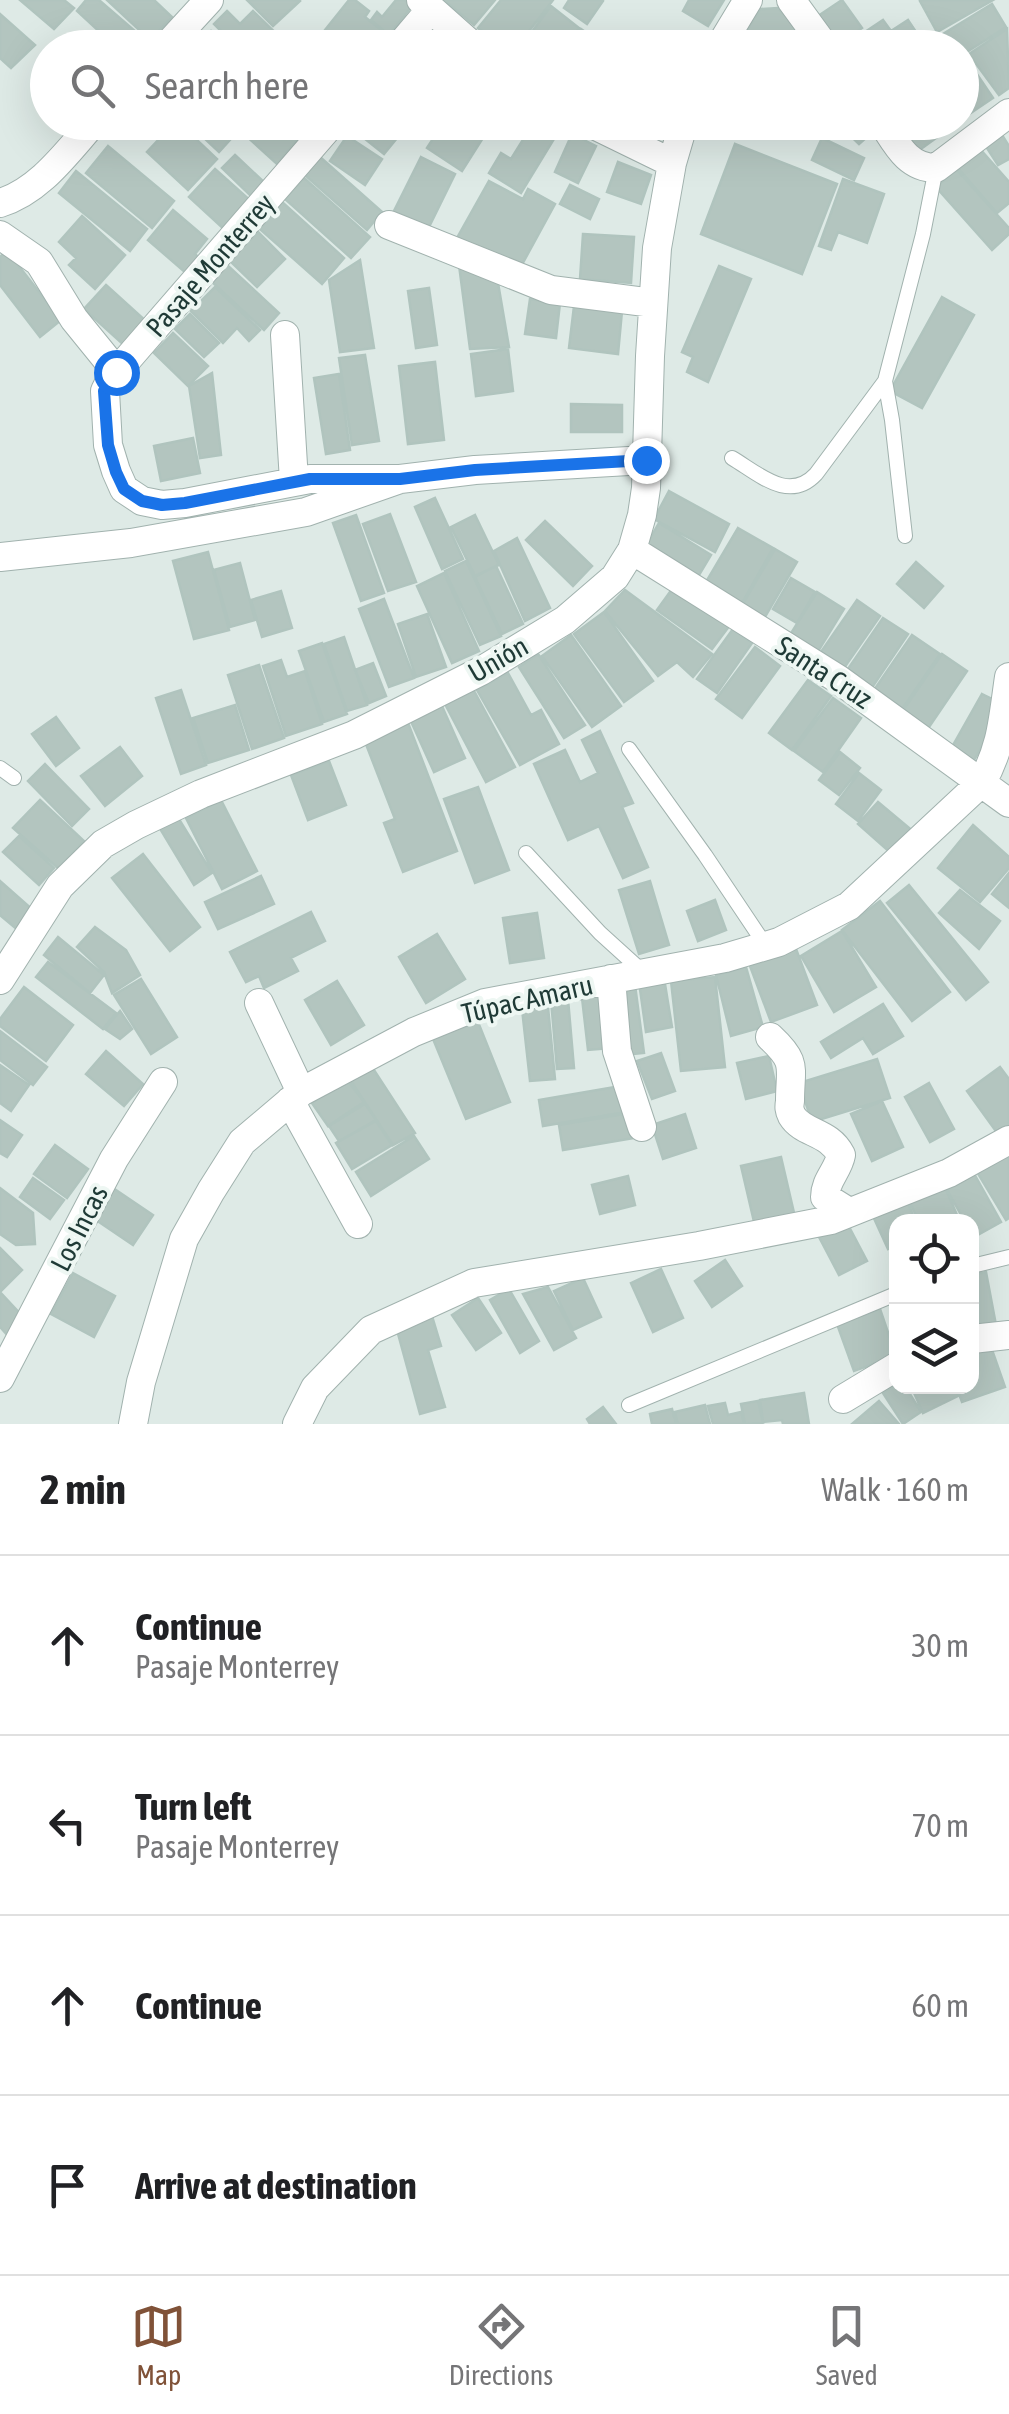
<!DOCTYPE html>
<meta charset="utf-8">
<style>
:root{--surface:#fff;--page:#f6f6f6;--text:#202124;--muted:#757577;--line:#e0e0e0;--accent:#805238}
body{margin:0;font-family:"Asap Condensed",sans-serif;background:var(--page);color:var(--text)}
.controls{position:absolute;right:30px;bottom:30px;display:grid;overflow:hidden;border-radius:20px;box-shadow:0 10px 40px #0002}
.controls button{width:90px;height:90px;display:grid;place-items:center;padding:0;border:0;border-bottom:2px solid var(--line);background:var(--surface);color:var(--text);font:50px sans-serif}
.stop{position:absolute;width:30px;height:30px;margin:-22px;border:8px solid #1a73e8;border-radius:50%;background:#fff}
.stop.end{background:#1a73e8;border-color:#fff;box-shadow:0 2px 10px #0008}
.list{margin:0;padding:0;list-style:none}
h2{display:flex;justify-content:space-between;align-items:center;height:130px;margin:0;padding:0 40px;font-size:42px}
h2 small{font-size:32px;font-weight:400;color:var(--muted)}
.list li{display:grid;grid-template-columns:65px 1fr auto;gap:30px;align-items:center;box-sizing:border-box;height:180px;padding:0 40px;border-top:2px solid var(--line)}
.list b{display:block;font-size:38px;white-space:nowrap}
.list p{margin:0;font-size:32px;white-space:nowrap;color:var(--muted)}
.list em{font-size:32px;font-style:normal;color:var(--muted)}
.icon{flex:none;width:55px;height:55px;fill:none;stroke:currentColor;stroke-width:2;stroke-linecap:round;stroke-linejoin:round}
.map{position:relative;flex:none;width:1009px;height:1424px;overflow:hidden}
.search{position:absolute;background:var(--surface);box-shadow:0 10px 40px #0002;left:30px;right:30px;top:30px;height:110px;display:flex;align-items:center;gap:25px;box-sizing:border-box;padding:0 35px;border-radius:55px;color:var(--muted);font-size:38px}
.sheet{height:850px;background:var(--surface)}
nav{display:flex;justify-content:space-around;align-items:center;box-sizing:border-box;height:140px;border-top:2px solid var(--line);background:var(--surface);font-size:28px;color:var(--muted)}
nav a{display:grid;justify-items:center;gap:5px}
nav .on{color:var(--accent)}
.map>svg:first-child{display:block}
.building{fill:#b3c5bf;stroke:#b0c4be;stroke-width:2.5}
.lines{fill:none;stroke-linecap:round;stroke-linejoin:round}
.lane-casing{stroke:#a1b2ae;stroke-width:16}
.street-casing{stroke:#a1b2ae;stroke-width:30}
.lane{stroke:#fff;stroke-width:14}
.street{stroke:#fff;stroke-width:28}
.route{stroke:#1a73e8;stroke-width:12}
.labels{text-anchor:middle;stroke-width:8;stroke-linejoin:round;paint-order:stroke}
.street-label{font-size:28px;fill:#1f3a36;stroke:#eef7f3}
</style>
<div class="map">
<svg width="1009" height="1424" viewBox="0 0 1009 1424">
<rect width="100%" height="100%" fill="#deeae6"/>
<path class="building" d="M20,0h44l10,8 -20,21z
M86,0h13l45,39 -7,9h-20l-40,-37z
M107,0h47l18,17 -22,23z
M247,0h52l1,1 -27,25z
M349,0h6l14,11 -4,6 25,20 -8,11h-65l-4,-3z
M396,0h9l7,6 -23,29 -18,-15 6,-8 5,5z
M444,0h51l-21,25z
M501,0h52l-37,48h-13l-25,-20z
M569,0h33l1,1 -16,23 -23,-16z
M689,0h35l-16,26 -25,-15z
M842,0l20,28 -24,17 -20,-29z
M922,0h71l-56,32 -17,-31z
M992,4l14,23 -44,28v-7h-11l-8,-14z
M551,6l28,22 -14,20h-45z
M778,8l32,32 -6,8h-40l-20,-13 16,-26z
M227,11l13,13 13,-13 38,37h-53l-24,-24z
M0,14l35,31 -24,23 -11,-10z
M883,20l8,11 17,-11 14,21 -10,7h-71z
M426,24l28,22 -1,2h-37z
M581,29l23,16 -1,3h-35z
M1007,29l2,59 -10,7 -30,-41z
M211,31l17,17h-34z
M968,61l25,37 -31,21v-53z
M175,122h3l39,37 -29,31 -41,-38z
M187,122h42l9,9 -19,21z
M255,122h27l17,16 -22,26 -33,-30z
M353,122h48l5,5 -22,27 -34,-27z
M444,122h49l-31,49 -35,-23z
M534,122l29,2 -42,69 -32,-20 12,-20 10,6z
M836,122h36l5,6 -18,16z
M900,122h36l7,11 -29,21 -19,-28z
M572,134l24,12 -18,37 -23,-11z
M1002,135l7,11v13l-11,6 -13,-20z
M347,136l35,23 -17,26 -35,-24z
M822,138l42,20 -10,22 -42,-20z
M735,144l102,40 -35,90 -101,-40z
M108,146l66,55 -22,27 -66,-55z
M980,149l29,33v21l-12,10 -39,-45z
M235,155l30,28 -13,14 -30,-29z
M320,157l62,55 -15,18 -62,-55z
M421,157l34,17 -28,57 -34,-18z
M618,162l33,13 -10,29 -34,-12z
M215,169l37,33 -26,29 -37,-34z
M956,169l53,59v6l-17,16 -56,-63z
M76,171l71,58 -17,22 -71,-58z
M304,178l66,59 -19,21 -66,-59z
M843,179l41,15 -17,49 -29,-11 -7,18 -12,-4z
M489,181l34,18 5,-10 27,15 -36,66 -62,-32z
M570,185l29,14 -9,20 -30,-15z
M282,202l62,56 -22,26 -62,-55z
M173,210l34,29 -12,15 4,4 -13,15 -38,-33z
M82,216l43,39 -30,34 -26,-24 7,-7 -17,-16z
M258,232l27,27 -28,28 -28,-27z
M583,234l51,3 -3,46 -51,-4z
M7,251l54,69 -21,17 -40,-52v-28z
M360,260l14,88 -34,4 -11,-72z
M227,265l52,48 -15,17 -52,-48z
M459,265l38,12 12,70 -39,2z
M719,266l32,13 -43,103 -21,-10 6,-15 -11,-5z
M106,285l41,37 -22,24 -41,-37z
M215,287l45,43 -11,11 -12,-13 -14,15 -32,-32z
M429,288l8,57 -21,3 -8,-57z
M942,297l32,18 -52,93 -32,-17z
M530,299l30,4 -4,35 -31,-4z
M574,306l48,5 -4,43 -49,-6z
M190,314l29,29 -15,14 -29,-28z
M173,333l35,33 -20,20 -34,-33z
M508,349l5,42 -37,5 -5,-42z
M365,355l14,86 -27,4 -13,-87z
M435,362l9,78 -36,4 -9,-78z
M212,373l9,82 -21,3 -11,-72z
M339,374l11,76 -24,4 -12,-76z
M571,404l51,1v27h-51z
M193,438l7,35 -39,8 -7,-35z
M669,491l60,33 -14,28 -61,-33z
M435,498l28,61 -21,10 -27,-62z
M390,514l26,68 -28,9 -25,-67z
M356,515l28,78 -23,8 -28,-78z
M475,515l24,50 -24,11 -24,-49z
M545,521l47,45 -19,20 -47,-46z
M659,523l52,32 -15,25 -52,-31z
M738,528l35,20 -31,55 -36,-21z
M517,538l33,70 -25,13 -31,-70z
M775,549l22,13 -35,60 -22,-13z
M208,552l21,78 -35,9 -21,-78z
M466,561l35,75 -21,9 -35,-74z
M916,562l27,24 -19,22 -27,-24z
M240,563l15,57 -25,7 -16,-57z
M496,566l27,58 -21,10 -27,-57z
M444,573l35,78 -27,12 -35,-77z
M791,578l24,14 -18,31 -24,-14z
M675,585l55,40 -18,24 -55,-39z
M625,590l87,64 -19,23 -16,-15 -19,14 -53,-65z
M281,591l11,37 -30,9 -11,-37z
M817,592l27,17 -27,44 -27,-18z
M384,599l30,79 -25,9 -30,-78z
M857,600l23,16 -36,52 -23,-16z
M604,612l49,69 -29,21 -50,-68z
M427,614l19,53 -30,10 -18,-53z
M883,618l25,16 -37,55 -25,-17z
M733,629l19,14 -35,50 -20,-14z
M571,635l50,71 -29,21 -50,-71z
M912,635l28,19 -40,58 -28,-19z
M344,637l23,68 -20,6 -23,-67z
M322,643l25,71 -23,8 -25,-71z
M755,647l25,19 -38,52 -26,-19z
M538,654l47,71 -21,13 -45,-71z
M942,654l25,17 -40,59 -25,-18z
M281,660l6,17 18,-6 17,53 -36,12 -23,-70z
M373,663l13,33 -17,7 -14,-33z
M259,665l25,73 -32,11 -24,-74z
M508,673l23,42 10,-5 18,34 -39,21 -43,-75z
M808,680l23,16 -39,54 -23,-17z
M473,689l42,78 -29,15 -41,-78z
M181,690l25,75 -25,9 -25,-76z
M982,694l10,5 -3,35 -15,26 -22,-13z
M833,698l28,20 -38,54 -29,-21z
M441,704l24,54 -31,14 -24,-53z
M235,705l14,45 -41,13 -15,-45z
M56,717l23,31 -23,18 -24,-32z
M408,723l49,128 -54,21 -19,-49 11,-4 -31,-80z
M600,731l33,72 -11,4 26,60 -25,11 -24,-52 -31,14 -34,-76 31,-14 15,32 18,-9 -16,-33z
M120,747l22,29 -37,30 -24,-30z
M840,752l20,16 -21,27 -20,-15z
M329,761l17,44 -38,15 -17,-45z
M45,764l44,45 -17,17 -44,-45z
M859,773l22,17 -23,31 -22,-17z
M478,787l31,83 -34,13 -31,-84z
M40,800l44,41 -25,28 -46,-41z
M221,800l36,71 -35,18 -36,-71z
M878,802l36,30 -22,22 -34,-30z
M177,816l35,57 -18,12 -35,-58z
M973,825l36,32v11l-29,34 -42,-34z
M19,836l35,32 -15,17 -36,-33z
M143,854l57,73 -30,24 -58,-73z
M1009,873v35l-17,-14z
M261,876l13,28 -56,25 -13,-27z
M0,881l35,31 -16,19 -19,-16z
M650,881l19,64 -30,9 -20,-64z
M909,885l79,97 -22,18 -79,-97z
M960,890l40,31 -21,28 -40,-36z
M715,900l11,30 -28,11 -11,-30z
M880,901l70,91 -38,29 -70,-91z
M311,912l14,29 -34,17 7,13 -34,17 -5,-12 -13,6 -16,-30z
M537,913l7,45 -34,5 -7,-45z
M95,927l31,23 14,25 -28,18 -8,-21 -27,-25z
M842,931l34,56 -42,25 -33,-56z
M437,934l28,45 -39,24 -27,-46z
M58,937l46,38 -14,18 -46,-38z
M796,949l21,56 -46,17 -21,-56z
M48,962l68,51 -13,16 -67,-52z
M746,967l17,60 -32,9 -15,-61z
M715,977l10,90 -44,4 -10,-90z
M664,978l8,49 -26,5 -7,-50z
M141,979l36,58 -26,17 -37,-59z
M337,981l27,44 -33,20 -26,-45z
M635,985l9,68 -20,2 -9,-68z
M603,986l7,62 -22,2 -7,-61z
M24,987l49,38 -27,36 -46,-35v-7z
M547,997l8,82 -25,2 -9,-81z
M568,999l6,69 -17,1 -6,-69z
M883,1004l20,32 -30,18 -10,-16 -32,20 -10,-16z
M120,1011l12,18 -12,10 -15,-10z
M476,1017l34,85 -44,17 -35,-85z
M0,1031l47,36 -14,18 -33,-25z
M106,1051l37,33 -19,22 -38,-32z
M661,1053l14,38 -23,8 -15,-38z
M769,1056l8,35 -31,8 -9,-36z
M877,1059l13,39 -78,24 -13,-39z
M370,1064l45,69 -22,12 -44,-67z
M0,1065l29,20 -18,26 -11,-8z
M1000,1067l9,12v47l-11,8 -31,-43z
M347,1080l17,22 -36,24 -16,-23z
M929,1083l25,46 -24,13 -25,-45z
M621,1086l5,26 -83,14 -4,-26z
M882,1101l21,46 -31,14 -21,-47z
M365,1104l11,16 -37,21 -10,-15z
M630,1113l4,25 -71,12 -4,-25z
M685,1114l11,34 -33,11 -11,-34z
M0,1120l22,15 -15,22 -7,-4z
M376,1121l16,24 -40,24 -16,-26z
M414,1136l15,23 -58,37 -15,-24z
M55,1145l33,24 -21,29 -33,-24z
M1009,1153v65l-3,2 -29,-48z
M781,1157l14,60 -40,9 -14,-60z
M972,1170l29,52 -27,15 -2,-15h-7l-20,-36z
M628,1176l7,29 -35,9 -8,-29z
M33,1178l31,22 -14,19 -30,-22z
M944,1185l16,37h-41l-10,-22z
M0,1188l33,25 2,31 -19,1 -16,-11z
M113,1188l40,27 -20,30 -40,-27z
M906,1199l10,23h-20v23l-8,4 -16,-35z
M846,1221l21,40 -28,14 -21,-40z
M0,1248l22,22 -21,21 -1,-1z
M725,1260l17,26 -30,21 -17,-26z
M661,1269l22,49 -30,14 -22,-49z
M986,1272l10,53 -21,4 -3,-8v-46z
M73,1273l42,23 -21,41 -43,-23z
M583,1278l18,39 -28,13 -19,-39z
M548,1287l28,51 -22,12 -31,-56z
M509,1289l30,52 -19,12 -30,-53z
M0,1292l26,28 -17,17 -9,-10z
M478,1298l23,35 -25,17 -24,-35z
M880,1309l16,47 -42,15 -17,-47z
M432,1316l9,30 -13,4 17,57 -25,7 -23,-84z
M991,1347l14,40 -43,15 -6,-16h16v-32z
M896,1384v2h9l16,26 -18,12 -20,-31z
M911,1386h42l5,10 -35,17z
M804,1393l5,31h-26l-1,-4 -19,2 -3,-22z
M758,1401l5,22 -18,1 -4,-20z
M879,1401l20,23h-47z
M725,1403l3,12 13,-3 3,12h-31l-5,-18z
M705,1405l5,19h-32l-3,-12z
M603,1407l13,17h-26l-3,-5z
M672,1409l4,15h-24l-2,-10z"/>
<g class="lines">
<g class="lane-casing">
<path id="lane" d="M885,381l7,39 13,116
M732,458c27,16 57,45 84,16l69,-93 38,-147 13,-66
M629,749l76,106 61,91
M0,768l14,10
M526,853l74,80 43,39
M972,1266l37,-9
M629,1405l267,-111"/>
</g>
<g class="street-casing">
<path id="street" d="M421,0l54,48
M791,0l35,48
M165,48l44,-48
M398,48l33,-39
M719,48l29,-48
M333,122l-221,255 -7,14 3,54 8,26 8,18 18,12 20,4 23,-2 125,-24h90
M588,122l84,41
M882,122c14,21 25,46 54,46l73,-55
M0,203c40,-12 67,-51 94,-81
M389,225l162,65 102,13
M0,235l39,27 35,57 43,53
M285,335l9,146
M632,550l206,129 171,124
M0,557l131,-14 175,-31 94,-33 75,-9 171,-10
M611,979l6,72 25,76
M0,980l60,-94 43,-42 33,-19 65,-31 153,-59 127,-64 84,-51 50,-43 17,-27 10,-35 4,-27 4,-132 7,-108 15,-85 12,-41
M259,1003l42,89
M770,1037c28,26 20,30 20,64 -1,6 -1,9 2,15 11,18 37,15 49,39 -3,16 -16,25 -16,42l24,15
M290,1101l68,123
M972,1339l37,-4
M0,1378l114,-219 49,-77
M843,1399l53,-32
M133,1424l8,-42 43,-143 27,-48 31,-49 59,-50 113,-60 71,-29 240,-45 54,-16 70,-36 133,-124c20,-35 21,-65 27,-105
M297,1424l18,-36 56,-58 103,-47 225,-37 132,-26 118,-47 60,-33"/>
</g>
<use href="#lane" class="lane"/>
<use href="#street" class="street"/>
</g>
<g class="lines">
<path class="route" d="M116,372l-12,19 4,54 8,27 8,17 18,12 20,4 23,-2 125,-24h90l75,-9 171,-10"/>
</g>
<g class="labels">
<g class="street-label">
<text transform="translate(210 265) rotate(-49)" y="10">Pasaje Monterrey</text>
<text transform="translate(498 659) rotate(-30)" y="10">Unión</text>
<text transform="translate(824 672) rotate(33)" y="10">Santa Cruz</text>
<text transform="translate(527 999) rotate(-13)" y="10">Túpac Amaru</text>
<text transform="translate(79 1228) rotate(-63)" y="10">Los Incas</text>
</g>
</g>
</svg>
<div class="controls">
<button><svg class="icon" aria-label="locate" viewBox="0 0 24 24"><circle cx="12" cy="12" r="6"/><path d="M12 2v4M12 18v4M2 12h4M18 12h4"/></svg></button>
<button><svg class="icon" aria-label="layers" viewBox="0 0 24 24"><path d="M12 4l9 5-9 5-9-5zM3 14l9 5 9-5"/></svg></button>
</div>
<div class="stop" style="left:116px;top:372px"></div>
<div class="stop end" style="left:646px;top:460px"></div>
<div class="search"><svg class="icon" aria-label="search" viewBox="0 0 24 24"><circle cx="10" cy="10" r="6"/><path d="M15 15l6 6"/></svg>Search here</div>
</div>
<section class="sheet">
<h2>2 min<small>Walk · 160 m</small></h2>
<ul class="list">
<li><svg class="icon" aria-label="ahead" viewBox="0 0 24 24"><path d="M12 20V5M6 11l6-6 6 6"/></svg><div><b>Continue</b><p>Pasaje Monterrey</p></div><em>30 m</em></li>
<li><svg class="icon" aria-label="left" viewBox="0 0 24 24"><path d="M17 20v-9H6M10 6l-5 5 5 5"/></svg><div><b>Turn left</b><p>Pasaje Monterrey</p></div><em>70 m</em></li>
<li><svg class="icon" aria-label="ahead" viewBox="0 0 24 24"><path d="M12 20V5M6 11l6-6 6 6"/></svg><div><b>Continue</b></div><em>60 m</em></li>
<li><svg class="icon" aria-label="arrive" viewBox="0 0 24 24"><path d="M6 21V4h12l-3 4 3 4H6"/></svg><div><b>Arrive at destination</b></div></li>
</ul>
</section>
<nav>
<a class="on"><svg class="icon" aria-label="map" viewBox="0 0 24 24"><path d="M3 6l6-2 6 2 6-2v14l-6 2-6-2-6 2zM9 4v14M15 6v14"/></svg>Map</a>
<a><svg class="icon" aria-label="directions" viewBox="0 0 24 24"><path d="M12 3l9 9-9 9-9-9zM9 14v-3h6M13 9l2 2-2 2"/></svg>Directions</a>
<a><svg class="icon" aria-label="saved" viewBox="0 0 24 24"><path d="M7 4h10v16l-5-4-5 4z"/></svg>Saved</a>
</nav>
